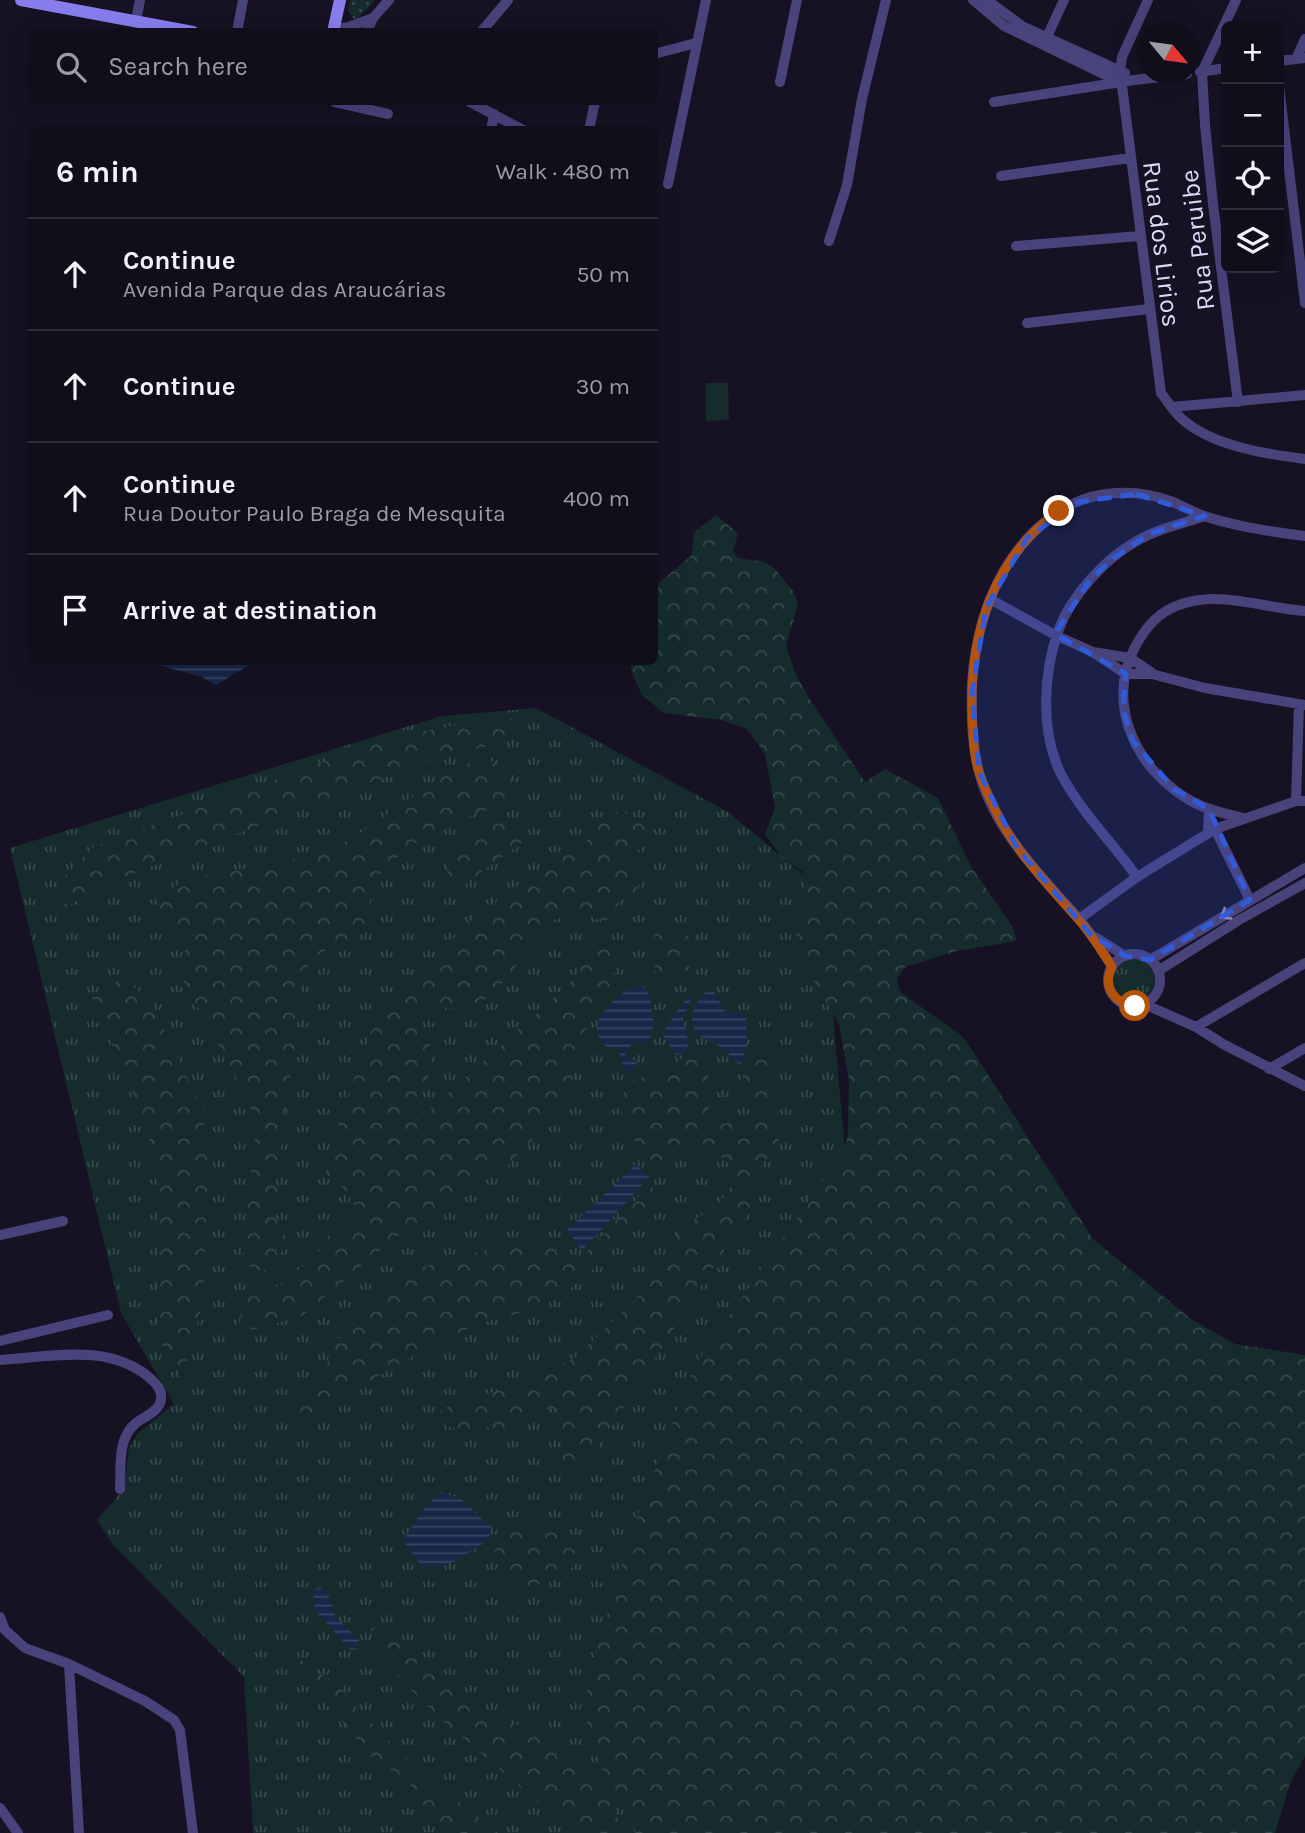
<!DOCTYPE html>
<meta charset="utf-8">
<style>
:root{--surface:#100e1a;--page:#1e1c27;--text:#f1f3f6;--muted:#9c9ca2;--line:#302e39}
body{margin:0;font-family:Karla,sans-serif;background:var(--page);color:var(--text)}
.controls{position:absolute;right:21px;top:21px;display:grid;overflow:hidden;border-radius:10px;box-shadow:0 7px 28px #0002}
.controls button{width:63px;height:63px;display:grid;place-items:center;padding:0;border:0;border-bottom:2px solid var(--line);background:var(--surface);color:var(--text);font:35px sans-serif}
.compass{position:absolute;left:1137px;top:21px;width:63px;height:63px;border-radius:50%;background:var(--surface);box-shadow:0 7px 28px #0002;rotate:119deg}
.stop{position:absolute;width:21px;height:21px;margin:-16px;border:5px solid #b45309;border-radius:50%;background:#fff}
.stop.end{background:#b45309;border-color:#fff;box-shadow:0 2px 7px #0008}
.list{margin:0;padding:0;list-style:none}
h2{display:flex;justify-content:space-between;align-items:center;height:91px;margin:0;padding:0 28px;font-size:30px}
h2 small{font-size:23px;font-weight:400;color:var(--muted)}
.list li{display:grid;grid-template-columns:46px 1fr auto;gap:21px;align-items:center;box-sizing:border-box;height:112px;padding:0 28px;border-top:2px solid var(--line)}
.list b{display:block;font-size:26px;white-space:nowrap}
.list p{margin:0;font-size:23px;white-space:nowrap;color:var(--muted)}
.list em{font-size:23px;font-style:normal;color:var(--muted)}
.icon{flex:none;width:38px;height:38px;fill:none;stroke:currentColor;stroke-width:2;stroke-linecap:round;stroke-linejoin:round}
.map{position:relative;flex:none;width:1305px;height:1833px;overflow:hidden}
.search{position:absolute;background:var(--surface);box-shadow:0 7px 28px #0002;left:28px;top:28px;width:630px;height:77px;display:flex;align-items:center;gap:18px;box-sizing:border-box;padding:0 24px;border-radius:10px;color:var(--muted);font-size:26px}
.panel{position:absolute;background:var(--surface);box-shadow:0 7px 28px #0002;left:28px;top:126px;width:630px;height:539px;border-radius:10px}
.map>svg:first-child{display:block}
.grass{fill:url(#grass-tufts)}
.forest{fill:url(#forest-crowns)}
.park{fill:url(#park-dots)}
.pitch{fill:#162c2c}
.water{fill:url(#water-rules)}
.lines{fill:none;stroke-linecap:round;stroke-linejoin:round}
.street{stroke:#49437c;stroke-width:10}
.secondary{stroke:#877ded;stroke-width:12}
.oneway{stroke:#8c86b5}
.route{stroke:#b45309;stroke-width:9}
.marked{fill:#305cdb;fill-opacity:0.2;stroke:#305cdb;stroke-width:5;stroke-dasharray:14 9;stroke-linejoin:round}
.labels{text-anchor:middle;stroke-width:5;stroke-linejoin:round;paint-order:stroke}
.street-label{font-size:26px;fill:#dfd9fa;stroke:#161223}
</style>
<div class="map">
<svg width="1305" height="1833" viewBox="0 0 1305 1833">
<defs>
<pattern id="grass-tufts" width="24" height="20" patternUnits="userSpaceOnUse" patternTransform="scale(1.75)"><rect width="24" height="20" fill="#162c2c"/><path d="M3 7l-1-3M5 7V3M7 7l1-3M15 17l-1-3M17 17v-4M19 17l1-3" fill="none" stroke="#374a4c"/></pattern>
<pattern id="forest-crowns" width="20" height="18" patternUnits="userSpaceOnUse" patternTransform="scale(1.75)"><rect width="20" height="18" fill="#162c2c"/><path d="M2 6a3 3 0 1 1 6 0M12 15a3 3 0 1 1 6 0" fill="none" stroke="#374a4c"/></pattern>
<pattern id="park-dots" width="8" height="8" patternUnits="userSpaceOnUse" patternTransform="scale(1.75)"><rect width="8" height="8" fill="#162c2c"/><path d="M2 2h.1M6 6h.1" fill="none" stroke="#374a4c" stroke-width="1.8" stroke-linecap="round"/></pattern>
<pattern id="water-rules" width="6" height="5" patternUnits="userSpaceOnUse" patternTransform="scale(1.75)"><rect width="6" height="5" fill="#172748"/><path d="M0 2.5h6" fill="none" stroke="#384663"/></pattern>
</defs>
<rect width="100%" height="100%" fill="#161223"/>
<path class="grass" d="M536,708l192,104 94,78 23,262 -181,681h-411l-9,-156 -131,-132 -16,-25 27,-31 5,-41 8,-14 37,-30 -53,-91 -111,-465 432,-132z
M1112 980a21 21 0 1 1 42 0a21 21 0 1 1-42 0Z"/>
<path class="forest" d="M716,515l22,18 -5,18 5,7 27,4 11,8 17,21 5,13 -12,41 9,28 14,25 56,84 20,-13 53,29 34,70 40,58 5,15 -61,10 -51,16 -8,12 3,13 61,43 11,15 121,189 98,80 44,25 70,11v401l-15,27 -15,50h-639l-24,-44 -25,-54v-52l45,-152 54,-146 13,-26 139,-200 10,-23 1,-56 -10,-56 -43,-73 1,-27 11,-26 -5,-26 -22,-16 -16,-22 10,-26 -10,-54 -18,-25 -25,-9 -58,-7 -22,-18 -11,-25v-8h23l1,-76 37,-31 2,-23z
M516,718l-5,16 -15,11 -47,8 -346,132 -38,23 -5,-27 33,-34 293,-108 65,-13z
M489,759l22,17 6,13 -4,13c-46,14 -90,28 -124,63 -7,6 -13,12 -16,21 -6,15 0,34 -14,46 -20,16 -41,14 -55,40l-25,193 -8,12 10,17c-2,5 -5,11 -6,16 0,9 5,13 8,20 9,19 -13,40 -28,47l-12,-25v-14l12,-96 -2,-28 -11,-25 -62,-114v-15l13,-25 -26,-12 -12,-25 36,-21 72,-11 46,-10 41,-16 101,-70 25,-10z
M625,811l30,25 -23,20 9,26 -7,12 -13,6 -16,23 -25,-11 -27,8 -53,66 -24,21 -27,2 -26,-11 -8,9c10,21 24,48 13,71 -4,8 -10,16 -14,24l11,12 145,-131 23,-34 15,-3 12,6 -9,31 -28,53 -11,41 -15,28 -25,35 -23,24 -14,6 -94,63 -99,83 -47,13 -17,1 7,-36 27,-5 13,-7 41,-37 4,-16 14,-1 13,-12c-3,-22 -15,-30 -31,-42v-14l44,-126 15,-24 82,-86 66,-50 49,-28 28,-33z
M524,823l4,15 -67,49 -19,-1c5,-14 10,-37 18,-49 12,-18 45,-13 64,-14z
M666,922c8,12 18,13 31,16 -6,12 -4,18 -7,28 -3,9 -20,16 -28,21 -13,-16 -7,-42 -6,-62z
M123,977l27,24 53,109 5,62 -5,131 -21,76 -24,-41 1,-144 -12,-67 -55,-129z
M761,1038l9,17 2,57 7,28 -23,34 -1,28 -150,235 -20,26 -12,7 -11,-8 -1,-45 -10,-9 -27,6 -8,15 -12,6 -25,-11 -11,9 -40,-14 26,-16 73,-20 49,-26 59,-57 48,-73 34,-22 11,-13 5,-12v-13c-22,-21 -41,-19 -64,-1l-14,-1 -19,-21 -5,-14 -10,-11 3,-29 9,-9 39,-15 21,-16c25,24 15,47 14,78l43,-11 -10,-52 10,-3z
M650,1185l9,12c-32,37 -64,77 -106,103 -23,14 -51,15 -76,25 -64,27 -122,65 -180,102l-13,-26 25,-8 18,-28 3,-18 91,-79 76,-21 52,-9 16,22 19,-6z
M514,1516l64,27 5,13c-16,23 -52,30 -78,39l-1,-33 -10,-10 17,-22z
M370,1626l35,20 92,72 41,15 59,48 29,52h-52l-131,-112 -59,-58 -7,-11z
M285,1644l27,26 26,14 17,22 40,41 50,48 19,10 34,28h-49l-18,-14 -22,-36 -37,-26 -76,-89z"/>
<path class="park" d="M350,0h25l-17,18 -4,1 -6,-8z"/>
<path class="pitch" d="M706,383h22l1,37 -23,1z"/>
<path class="water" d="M147,662h104l-2,3 -33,20 -14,-8z
M641,985l9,11 4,31 -5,5 2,7 -6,6 -8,-4 -6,4 -6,10 13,7 -7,9 -8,-2 -4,-20 -13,-2c-4,-5 -8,-10 -9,-15 -2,-19 27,-45 44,-47z
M707,991l7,1 11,20h17l4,4 1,31 -7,18c-7,-6 -14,-14 -21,-19 -6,-4 -15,-6 -20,-11 -15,-14 -3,-34 8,-44z
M690,994l3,1 -10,24 5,22 -1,10 -11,4 -13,-19 3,-9z
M636,1164l13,13 -67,74 -15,-21z
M441,1492l18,6 33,29 -4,13 -29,19 -17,8h-20l-19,-26c11,-19 21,-35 38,-49z
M319,1587l9,6 7,23 24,24 -2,9 -6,1 -36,-39 -2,-20z"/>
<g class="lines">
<path class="street" d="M973,0l31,26 116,56
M987,0l35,26 103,47
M1148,0l-26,57 -2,13 41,323c7,9 13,19 21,26 30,27 84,35 123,40
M1236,0l-34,72 3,53 8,79 25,198
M136,21l4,-21
M334,29l15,-2 24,-9
M237,32l6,-32
M367,32l6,-14 16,-18
M481,32l27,-32
M1045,41l19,-41
M654,54l42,-11
M1296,59l9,-20
M1279,61l26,-3
M1200,72l26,-4
M780,82l17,-82
M1279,86l26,217
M335,102l53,12
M470,102l53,28
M994,102l140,-22 53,-6
M491,130l3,-16
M589,130l6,-28
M1001,176l129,-18
M668,184l38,-184
M829,241l18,-56 15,-86 24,-99
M1016,246l124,-10
M1027,323l122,-14
M1172,407l133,-12
M990,599l65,36 38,17 37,6 22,15
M1093,652l33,22h26l53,14 100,17
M1296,801l3,-96
M1243,818c-17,-4 -35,-8 -50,-16 -55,-30 -88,-95 -59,-153 10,-20 24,-37 45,-44 40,-15 84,3 126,6
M1215,829l35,71
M1208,833l1,-24
M1137,877c-25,-35 -56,-65 -76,-103 -21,-42 -18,-102 -2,-145 12,-33 46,-70 76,-87 21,-13 47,-18 70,-26
M1079,919l58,-42 78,-48 81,-28h9
M1095,937l30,19
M1108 980a26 26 0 1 1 52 0a26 26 0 1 1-52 0Z
M1150,960l155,-92
M1112,966c-11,-16 -21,-33 -33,-47 -39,-44 -85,-89 -100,-147 -8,-29 -8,-61 -7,-90 3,-41 12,-79 34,-115 24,-39 62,-72 110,-74 18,-1 39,2 57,9 11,5 22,11 34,15 31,10 65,15 98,19
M1158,971l81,-51 66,-37
M1144,1004l52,23 27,17 82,42
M1196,1027l109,-64
M1269,1069l36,-21
M0,1235l63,-14
M0,1341l108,-26
M0,1360c51,-3 109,-18 151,19 7,6 13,14 9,24 -3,9 -16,14 -24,20 -19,15 -15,44 -16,66
M0,1617l5,13 20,18 44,16 76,37 29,19 6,10 13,103
M69,1664l10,169
M0,1808l18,25"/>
<path class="secondary" d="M21,0l172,32
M333,32l7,-32"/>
</g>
<defs><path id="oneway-chevron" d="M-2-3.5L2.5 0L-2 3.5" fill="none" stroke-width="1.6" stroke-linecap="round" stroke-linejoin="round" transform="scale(1.75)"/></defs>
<use class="oneway" href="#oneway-chevron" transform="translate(1225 915) rotate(149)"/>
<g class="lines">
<path class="route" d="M1059,511c-66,47 -89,122 -87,201 1,21 1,43 8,63 6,17 14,32 22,48 21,36 49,65 76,96 13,14 23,31 34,48 -10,20 2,36 23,39"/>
</g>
<path class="marked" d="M1136,494l69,22 -56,18 -38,26 -21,20 -35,54 71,40 -3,36 10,31 41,48 35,20 41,91 -100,60 -25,-4 -34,-21 -74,-87 -38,-76 -7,-80 14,-84 41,-70 51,-36z"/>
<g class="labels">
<g class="street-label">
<text transform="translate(1197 240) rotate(-97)" y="9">Rua Peruibe</text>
<text transform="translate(1162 244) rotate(83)" y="9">Rua dos Lirios</text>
</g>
</g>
</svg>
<div class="controls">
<button>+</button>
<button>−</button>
<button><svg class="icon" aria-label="locate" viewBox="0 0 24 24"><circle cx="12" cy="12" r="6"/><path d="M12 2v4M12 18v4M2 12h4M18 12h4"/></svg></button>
<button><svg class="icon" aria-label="layers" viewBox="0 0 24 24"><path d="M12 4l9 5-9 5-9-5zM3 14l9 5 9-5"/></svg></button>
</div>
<svg class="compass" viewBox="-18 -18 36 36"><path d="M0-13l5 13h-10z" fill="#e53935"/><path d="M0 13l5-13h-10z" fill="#9c9ca2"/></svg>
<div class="stop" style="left:1135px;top:1006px"></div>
<div class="stop end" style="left:1059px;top:511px"></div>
<div class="search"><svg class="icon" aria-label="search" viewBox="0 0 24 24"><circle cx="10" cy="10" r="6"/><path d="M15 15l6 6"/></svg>Search here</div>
<section class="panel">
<h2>6 min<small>Walk · 480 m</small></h2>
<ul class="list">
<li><svg class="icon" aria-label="ahead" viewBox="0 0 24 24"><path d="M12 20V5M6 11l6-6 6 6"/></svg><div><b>Continue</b><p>Avenida Parque das Araucárias</p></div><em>50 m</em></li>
<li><svg class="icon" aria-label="ahead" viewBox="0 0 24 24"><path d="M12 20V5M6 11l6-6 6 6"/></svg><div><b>Continue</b></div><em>30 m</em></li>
<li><svg class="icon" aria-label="ahead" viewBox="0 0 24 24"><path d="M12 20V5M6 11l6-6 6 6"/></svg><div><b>Continue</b><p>Rua Doutor Paulo Braga de Mesquita</p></div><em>400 m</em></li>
<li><svg class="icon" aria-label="arrive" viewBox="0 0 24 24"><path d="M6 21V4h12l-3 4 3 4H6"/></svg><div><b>Arrive at destination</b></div></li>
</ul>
</section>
</div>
